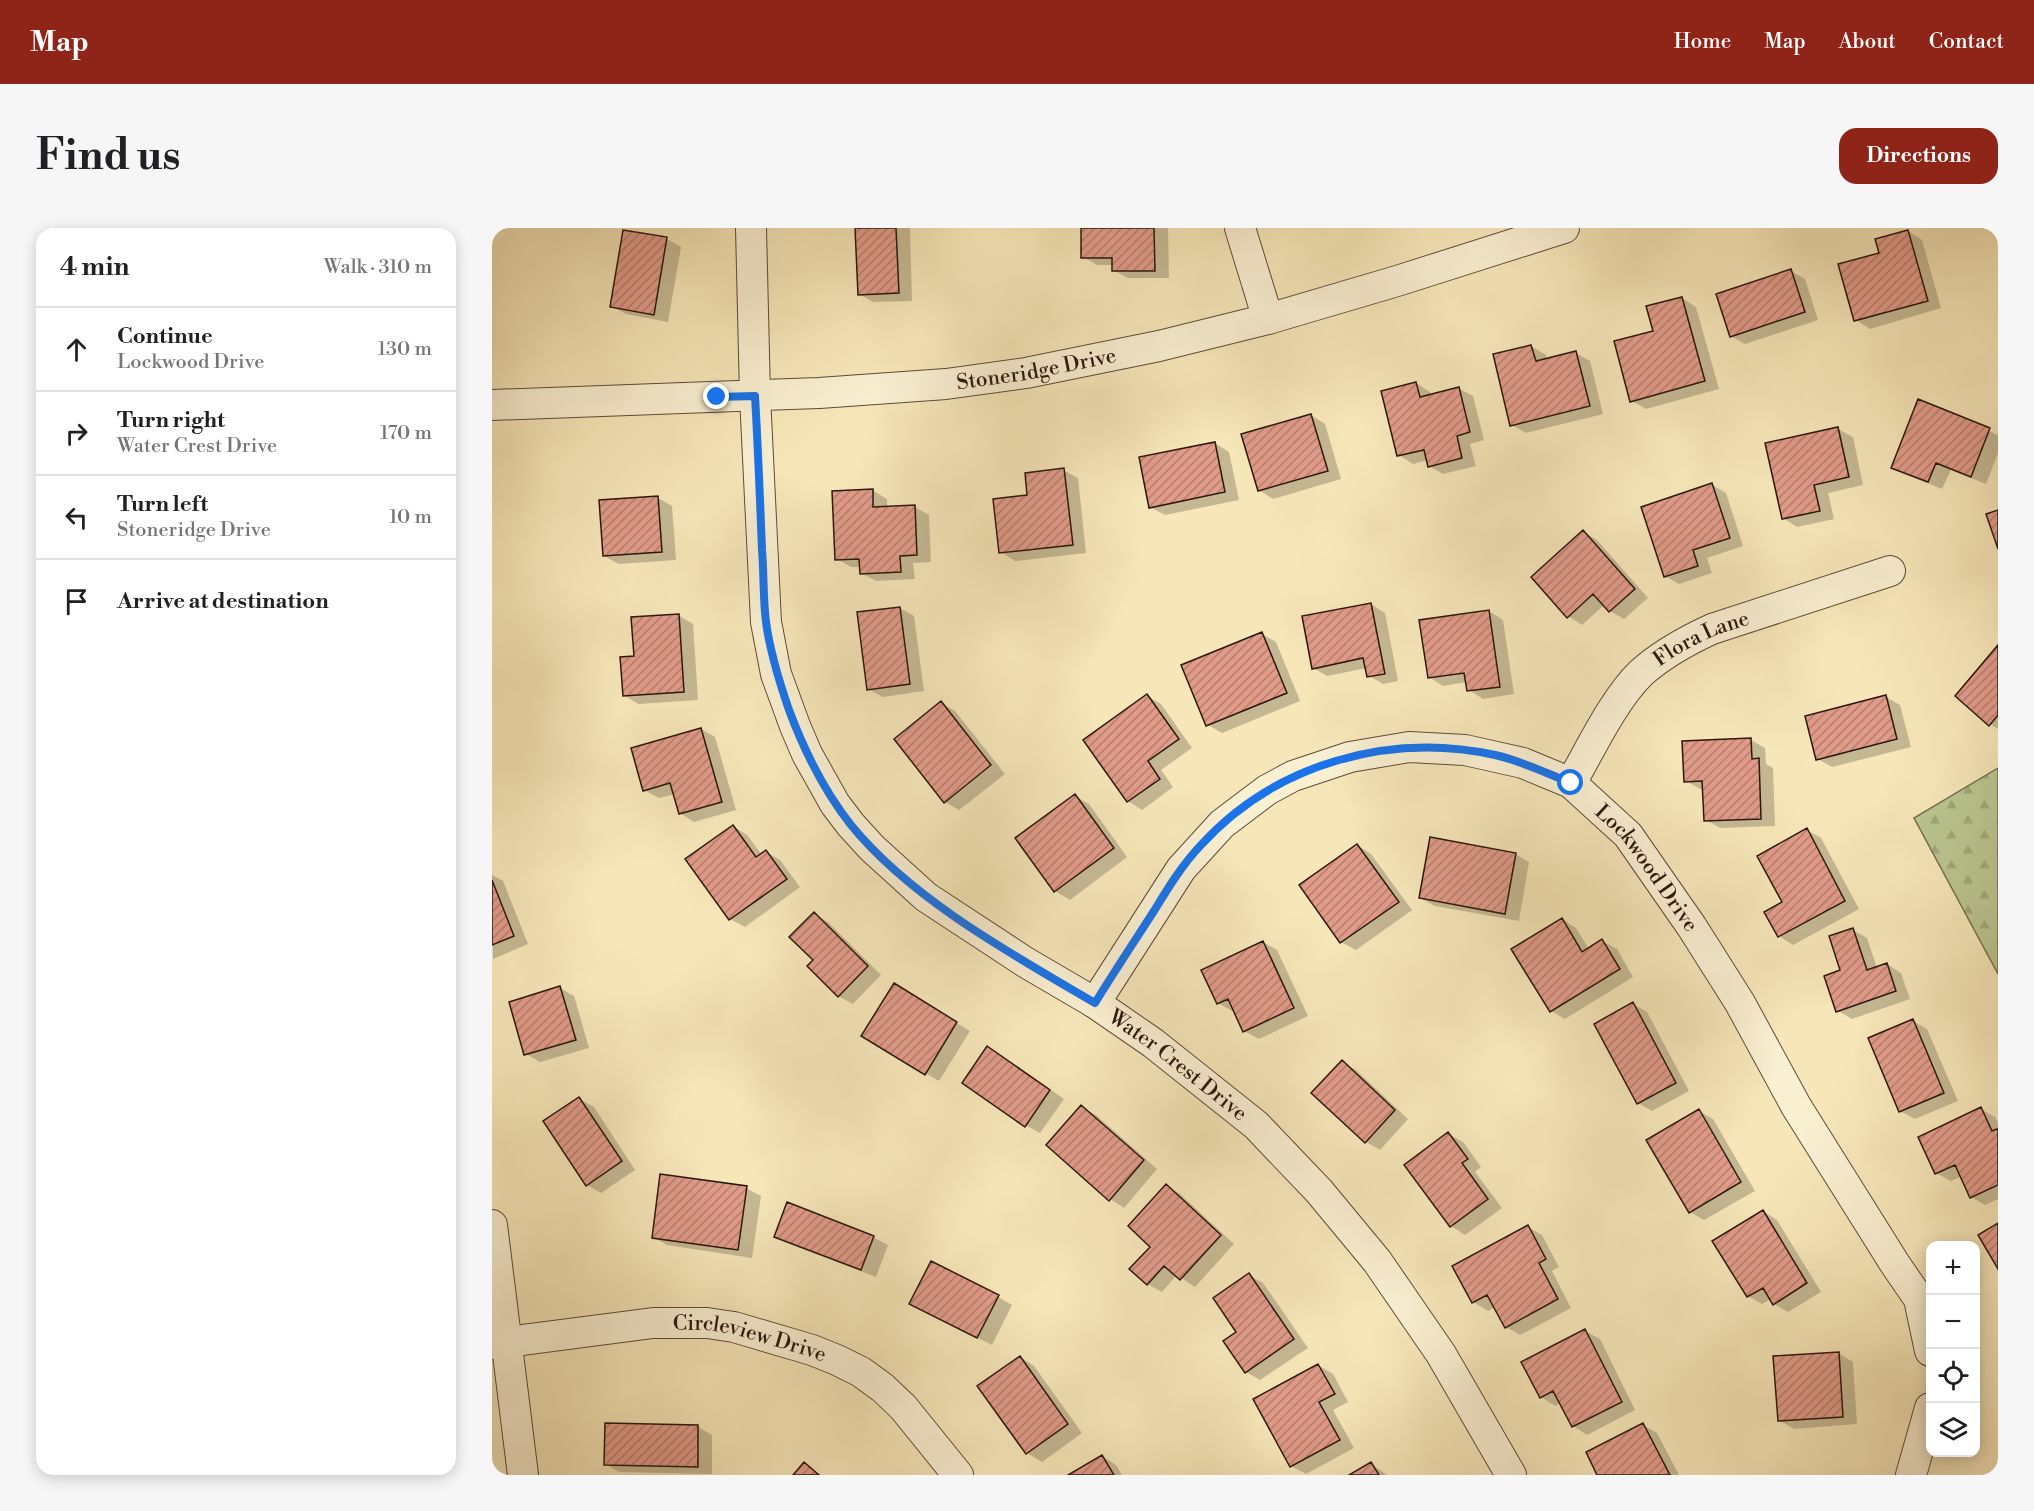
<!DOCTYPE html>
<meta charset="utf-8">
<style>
:root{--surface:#fff;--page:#f6f6f6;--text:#202124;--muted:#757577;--line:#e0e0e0;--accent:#8f2418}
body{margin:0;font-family:"Libre Bodoni",serif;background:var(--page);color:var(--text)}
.controls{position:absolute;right:18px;bottom:18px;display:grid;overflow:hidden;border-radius:12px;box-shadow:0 3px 15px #0003}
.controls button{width:54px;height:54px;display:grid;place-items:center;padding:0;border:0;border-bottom:2px solid var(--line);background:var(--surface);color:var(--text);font:30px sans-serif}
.stop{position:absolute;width:18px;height:18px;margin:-14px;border:4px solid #1a73e8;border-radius:50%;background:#fff}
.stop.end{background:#1a73e8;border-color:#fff;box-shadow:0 2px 6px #0008}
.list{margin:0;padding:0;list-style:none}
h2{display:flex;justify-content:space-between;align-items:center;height:78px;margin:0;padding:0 24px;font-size:26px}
h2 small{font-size:20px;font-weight:400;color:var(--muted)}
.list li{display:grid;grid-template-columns:39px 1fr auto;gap:18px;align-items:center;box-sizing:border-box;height:84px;padding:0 24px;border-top:2px solid var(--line)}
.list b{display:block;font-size:22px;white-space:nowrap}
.list p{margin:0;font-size:20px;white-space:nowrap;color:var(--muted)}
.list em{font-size:20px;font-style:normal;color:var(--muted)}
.icon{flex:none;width:33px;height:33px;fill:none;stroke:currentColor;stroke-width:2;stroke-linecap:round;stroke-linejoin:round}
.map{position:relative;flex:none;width:1506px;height:1247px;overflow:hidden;border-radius:18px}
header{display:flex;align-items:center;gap:36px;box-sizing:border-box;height:84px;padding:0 30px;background:var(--accent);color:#fff}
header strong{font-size:28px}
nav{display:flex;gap:33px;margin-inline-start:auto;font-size:21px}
.intro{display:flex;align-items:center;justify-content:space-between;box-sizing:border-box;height:144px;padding:0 36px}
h1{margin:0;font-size:42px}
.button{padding:15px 27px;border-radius:18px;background:var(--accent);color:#fff;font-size:21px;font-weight:700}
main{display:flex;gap:36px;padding:0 36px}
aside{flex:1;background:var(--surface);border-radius:18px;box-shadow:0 3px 15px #0003}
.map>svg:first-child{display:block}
.forest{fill:url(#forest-firs);stroke:#726e4f;stroke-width:1.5}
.shadow{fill:#0003}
.building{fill:url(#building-hatch);stroke:#2a170e;stroke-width:1.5}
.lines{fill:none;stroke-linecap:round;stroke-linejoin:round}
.street-casing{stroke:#5d4b38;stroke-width:32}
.street{stroke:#f9efd1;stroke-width:30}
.route{stroke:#1a73e8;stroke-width:8}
.labels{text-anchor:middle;stroke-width:6;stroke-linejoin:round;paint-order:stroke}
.street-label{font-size:21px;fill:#2a170e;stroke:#f9efd1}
</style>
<header>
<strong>Map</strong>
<nav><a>Home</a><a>Map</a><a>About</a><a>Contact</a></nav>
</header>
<div class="intro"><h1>Find us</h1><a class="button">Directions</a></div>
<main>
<aside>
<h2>4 min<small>Walk · 310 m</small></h2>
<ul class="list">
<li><svg class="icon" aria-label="ahead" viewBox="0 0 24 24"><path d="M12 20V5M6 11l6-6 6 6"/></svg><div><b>Continue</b><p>Lockwood Drive</p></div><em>130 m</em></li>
<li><svg class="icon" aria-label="right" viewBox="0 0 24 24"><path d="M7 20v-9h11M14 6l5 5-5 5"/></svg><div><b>Turn right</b><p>Water Crest Drive</p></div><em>170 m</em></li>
<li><svg class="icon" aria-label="left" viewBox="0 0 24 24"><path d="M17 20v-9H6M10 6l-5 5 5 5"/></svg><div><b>Turn left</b><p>Stoneridge Drive</p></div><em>10 m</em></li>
<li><svg class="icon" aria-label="arrive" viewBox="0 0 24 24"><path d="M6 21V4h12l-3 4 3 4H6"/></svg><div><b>Arrive at destination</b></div></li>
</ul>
</aside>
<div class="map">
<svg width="1506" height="1247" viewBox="0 0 1506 1247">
<defs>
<pattern id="forest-firs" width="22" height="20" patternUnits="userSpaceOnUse" patternTransform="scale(1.5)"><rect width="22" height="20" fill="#bac690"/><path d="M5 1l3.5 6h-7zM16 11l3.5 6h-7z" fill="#a0a97b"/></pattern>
<pattern id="building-hatch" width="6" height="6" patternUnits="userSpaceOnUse" patternTransform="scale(1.5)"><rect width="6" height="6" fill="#e19b89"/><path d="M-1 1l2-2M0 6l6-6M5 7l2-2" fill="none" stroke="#b77d6e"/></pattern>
</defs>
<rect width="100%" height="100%" fill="#f6e6b8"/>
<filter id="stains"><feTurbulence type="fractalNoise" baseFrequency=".00333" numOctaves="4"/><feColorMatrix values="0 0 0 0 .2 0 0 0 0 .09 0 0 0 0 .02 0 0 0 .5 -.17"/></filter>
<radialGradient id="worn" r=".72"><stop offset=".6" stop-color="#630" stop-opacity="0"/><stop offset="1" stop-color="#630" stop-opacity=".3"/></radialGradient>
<path class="forest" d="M1506,540v206l-84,-156z"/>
<path class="shadow" d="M364,0h54l2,73 -39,1 -14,-8z
M591,0h85l1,50h-41l-15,-8v-5h-16l-14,-8z
M1416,3l14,9 19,68 -71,21 -14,-9z
M175,11l14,8 -13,75 -42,-8 -15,-8z
M1299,43l14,8 13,41 -73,24 -14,-8z
M1190,70l14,9 23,82 -73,20 -14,-8 22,-69z
M1039,118l15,9 1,5 29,-7 14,8 13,53 -77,19 -14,-8z
M924,155l14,9 1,3 27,-7 15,8 11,44 -14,4 6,22 -33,8 -14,-8 -1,-6 -15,4 -14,-9z
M1427,173l79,34v18l-12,31 -35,-14 -9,19 -35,-14 -14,-8z
M819,187l14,9 16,55 -68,20 -14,-9z
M1346,201l15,8 10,48 -35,8 6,26 -37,8 -14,-9z
M723,215l14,9 10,48 -74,15 -15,-8z
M571,242l15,8 8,75 -71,8 -14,-9 28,-56z
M1220,257l14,8 17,53 -36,12 5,15 -33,11 -14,-8z
M380,262l15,9v9l28,-1 14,8 2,47 -18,1 2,16 -39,2 -15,-8v-6h-10l-14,-8z
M166,270l14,8 4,54 -57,4 -15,-8z
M1091,304l14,8 51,58 -24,21 -14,-8 -6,-6 -22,20 -14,-9z
M879,376l14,9 13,68 -15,3 -14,-8 -2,-8 -40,8 -14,-8z
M408,380l14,8 10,75 -41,6 -15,-8z
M997,383l14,9 11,74 -31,5 -14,-9 -2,-8 -24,4 -14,-9z
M186,387l15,9 5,76 -60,4 -14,-9 12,-38z
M770,406l14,8 24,59 -78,32 -14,-8z
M1506,420v81l-8,-5z
M655,468l14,8 31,44 -31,22 12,17 -31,23 -14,-9 -43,-61z
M1394,469l14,8 11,42 -79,20 -14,-8z
M449,475l14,8 50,63 -46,36 -14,-8 -49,-63z
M209,501l14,8 21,73 -42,12 -14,-9 -5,-19 -16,4 -15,-8z
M1259,512l14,8 1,16 7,4 2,58 -55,2 -14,-8 -2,-31h-4l-14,-8z
M583,568l14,8 38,53 -57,43 -15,-9 -38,-53z
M241,598l14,9 15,20 4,-3 14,8 20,27 -55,40 -15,-8z
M1315,602l14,8 38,71 -66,36 -14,-9 5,-33z
M865,617l14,9 41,56 -56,40 -15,-8 -40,-56z
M1023,626l14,8 -10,59 -84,-15 -15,-8z
M0,647l11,6 25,63 -35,15z
M322,686l14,8 53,53 -28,29 -15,-8z
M1070,691l14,9 13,21 13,-8 15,8 16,28 -68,42 -14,-8z
M1361,702l14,8 10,30 10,-4 14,9 9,26 -58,20 -14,-8 4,-40z
M771,714l14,8 31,66 -49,23 -15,-8 -9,-21 -3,1 -14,-8z
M68,760l14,8 15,52 -49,14 -14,-8z
M416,765l62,38 -31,50 -14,-8z
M1141,776l14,8 42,79 -37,20 -14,-8z
M1421,793l14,8 31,72 -43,18 -15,-8z
M510,828l62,43 -24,34 -15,-8z
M850,834l14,8 52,49 -28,31 -14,-8z
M87,871l15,8 41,63 -34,23 -14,-8z
M589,879l15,8 61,54 -33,39 -14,-9z
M1489,881l14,8 3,6v76l-13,6 -14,-8 -9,-21 -11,5 -15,-8z
M1207,883l14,8 42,72 -51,29 -14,-8z
M957,906l14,8 18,25 -6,5 27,36 -37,27 -14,-9 -45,-61z
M674,958l14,8 54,50 -39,43 -18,-12 -15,17 -15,-8 5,-37z
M254,960l15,8 -9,62 -85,-13 -14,-8z
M1271,983l14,9 44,72 -33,20 -14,-8 -3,-5 -9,5 -14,-8z
M1036,999l14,8 17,32 -7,4 19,37 -51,27 -14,-8 -11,-20 -7,4 -15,-9 -19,-35z
M284,1008l97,1 15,8 -12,32 -86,-33z
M757,1047l14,8 45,65 -48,32 -14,-8 -8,-40z
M506,1069l14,8 -20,40 -66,-33z
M1093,1103l15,8 35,71 -48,25 -14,-9 -12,-23 -6,3 -14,-9z
M1346,1125l15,9 4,62 -63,5 -15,-9z
M528,1129l14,9 48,67 -40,29 -15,-9 -47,-67z
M826,1137l15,9 15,28 -15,8 21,38 -48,26 -15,-8z
M1151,1197l14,8 22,42h-80z
M206,1199l14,8v39l-93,-2 -14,-8z
M610,1228l14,9 6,10h-52z
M879,1236l16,11h-35z"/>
<path class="building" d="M363,0h41l3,65 -41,2z
M589,0h73l1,43h-43v-13h-31z
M131,2l44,7 -13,78 -44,-8z
M1416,2l20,71 -74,20 -16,-57 41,-11 -4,-14z
M1299,41l14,43 -75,25 -14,-43z
M1190,69l23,84 -75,21 -16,-61 39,-10 -7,-25z
M1039,117l5,16 40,-10 14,55 -80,20 -17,-72z
M924,154l4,15 39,-10 11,45 -13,4 5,22 -34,9 -4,-17 -27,6 -16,-65z
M1426,171l72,29 -19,49 -35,-14 -8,19 -37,-14z
M819,186l17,57 -70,20 -17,-57z
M1346,199l11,50 -35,8 6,26 -38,8 -17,-76z
M723,214l10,50 -76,16 -10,-51z
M572,240l9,77 -74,8 -6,-54 34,-4 -2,-22z
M1220,255l18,55 -37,12 5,16 -34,11 -23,-70z
M381,261v18l42,-2 2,50 -17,1 1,16 -41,2 -1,-15 -24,1 -3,-69z
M166,268l4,56 -59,4 -4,-56z
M1506,282v39l-12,-35z
M1091,302l52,59 -26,23 -16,-18 -26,24 -36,-41z
M879,375l14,71 -18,3 -4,-19 -51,11 -10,-53z
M408,379l10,77 -43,6 -10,-78z
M997,382l11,77 -33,4 -3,-18 -36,5 -9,-58z
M187,386l5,78 -61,4 -3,-39 14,-1 -3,-39z
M770,404l25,61 -81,33 -25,-61z
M1506,417v70l-9,11 -34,-30z
M655,466l32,45 -31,22 12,18 -33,23 -44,-62z
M1394,467l11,44 -81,21 -11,-44z
M449,473l50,64 -47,38 -50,-64z
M209,500l21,74 -43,12 -9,-31 -27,8 -12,-43z
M1259,510l1,21 7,-1 2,61 -57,2 -2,-40 -18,1 -2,-41z
M583,566l39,54 -60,44 -39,-54z
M241,597l23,32 10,-7 21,29 -58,41 -44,-61z
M1315,600l38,73 -67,36 -14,-25 18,-10 -25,-46z
M938,609l86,16 -11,61 -86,-16z
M865,616l42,58 -59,41 -41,-58z
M0,652l22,56 -22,9z
M322,684l54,54 -30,31 -31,-31 6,-6 -24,-23z
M1070,690l20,34 20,-13 18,30 -70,43 -39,-63z
M1361,700l14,42 20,-7 9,28 -60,21 -12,-36 16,-6 -11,-34z
M771,713l31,67 -51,24 -15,-33 -11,5 -16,-34z
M402,755l63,39 -32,53 -64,-39z
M68,758l16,54 -52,15 -15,-53z
M1141,774l43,81 -39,21 -43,-80z
M1421,791l31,74 -45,19 -31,-74z
M495,818l63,44 -25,37 -63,-44z
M850,832l53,50 -30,33 -54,-50z
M87,869l43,64 -36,25 -43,-65z
M589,877l63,55 -35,41 -63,-56z
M1489,879l11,24 5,-2 1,1v55l-28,13 -15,-33 -20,9 -17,-37z
M1207,881l42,73 -52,31 -43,-73z
M956,904l20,27 -6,4 26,36 -38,28 -46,-62z
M168,946l87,12 -9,64 -86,-12z
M674,956l55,51 -41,45 -16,-14 -17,19 -18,-16 21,-22 -22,-21z
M295,974l87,34 -13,34 -87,-33z
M1271,982l44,73 -34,22 -10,-17 -16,9 -35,-56z
M1506,995v46l-20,-34z
M1036,997l18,34 -7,4 19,36 -53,29 -18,-33 -15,8 -20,-37z
M439,1033l68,34 -22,43 -68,-34z
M757,1045l45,66 -49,34 -22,-32 13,-9 -23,-34z
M1093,1101l37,73 -50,25 -19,-36 -13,7 -19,-36z
M1347,1124l4,65 -65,4 -5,-65z
M528,1128l48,68 -42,30 -49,-68z
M826,1136l17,30 -16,8 21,38 -50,27 -37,-68z
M113,1195l93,2v42l-94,-2z
M1151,1195l27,52h-73l-11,-23z
M610,1227l12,20h-46z
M312,1234l15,13h-26z
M879,1234l8,13h-30z"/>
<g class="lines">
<g class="street-casing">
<g id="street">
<path id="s1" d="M259,0l4,168 11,226 10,52 19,52 12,28 28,50 16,21 21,23 54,49 99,65 70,41 58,40 103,82 63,66 58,70 64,93 70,121"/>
<path d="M748,0l28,91"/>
<path id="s2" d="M0,177l327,-12 127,-9 80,-11 133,-27 109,-27 129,-38 167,-53"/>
<path id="s3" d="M1079,555c19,-33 43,-84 70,-110 21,-19 45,-32 71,-44l178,-58"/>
<path id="s4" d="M603,775l86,-134 41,-45 45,-34 26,-14 57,-19 59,-10 56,3 58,13 48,20 57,52 64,92 48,76 56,103 99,158 24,35 11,52"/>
<path d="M0,997l31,250"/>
<path id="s5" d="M0,1116l161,-21h54l27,4 78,23 25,10 24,12 22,16 20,19 55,68"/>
<path d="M1419,1247l19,-67"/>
</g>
</g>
<use href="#street" class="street"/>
</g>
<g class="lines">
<path class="route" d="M225,169l38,-1c3,51 5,103 7,154 2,24 1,49 4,72 4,30 13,59 23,88 15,40 35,81 62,115 60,74 162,130 244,178 19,-31 39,-61 59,-92 14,-23 28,-46 47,-66 74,-81 187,-113 294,-90 27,6 51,18 76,28"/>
</g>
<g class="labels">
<g class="street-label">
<text dy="7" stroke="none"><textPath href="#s2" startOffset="546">Stoneridge Drive</textPath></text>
<text dy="7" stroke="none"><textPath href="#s3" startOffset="201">Flora Lane</textPath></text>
<text dy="7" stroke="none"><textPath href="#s4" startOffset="708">Lockwood Drive</textPath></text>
<text dy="7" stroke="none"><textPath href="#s1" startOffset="1024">Water Crest Drive</textPath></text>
<text dy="7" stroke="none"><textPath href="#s5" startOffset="261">Circleview Drive</textPath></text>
</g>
</g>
<rect width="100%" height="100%" filter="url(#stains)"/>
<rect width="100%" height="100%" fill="url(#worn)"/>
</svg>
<div class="controls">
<button>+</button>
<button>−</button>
<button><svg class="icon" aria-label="locate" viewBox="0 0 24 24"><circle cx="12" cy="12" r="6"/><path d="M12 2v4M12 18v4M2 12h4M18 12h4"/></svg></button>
<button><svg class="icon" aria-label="layers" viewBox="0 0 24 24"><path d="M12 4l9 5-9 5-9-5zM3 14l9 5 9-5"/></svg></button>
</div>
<div class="stop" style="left:1079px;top:555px"></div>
<div class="stop end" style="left:225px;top:169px"></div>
</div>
</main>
